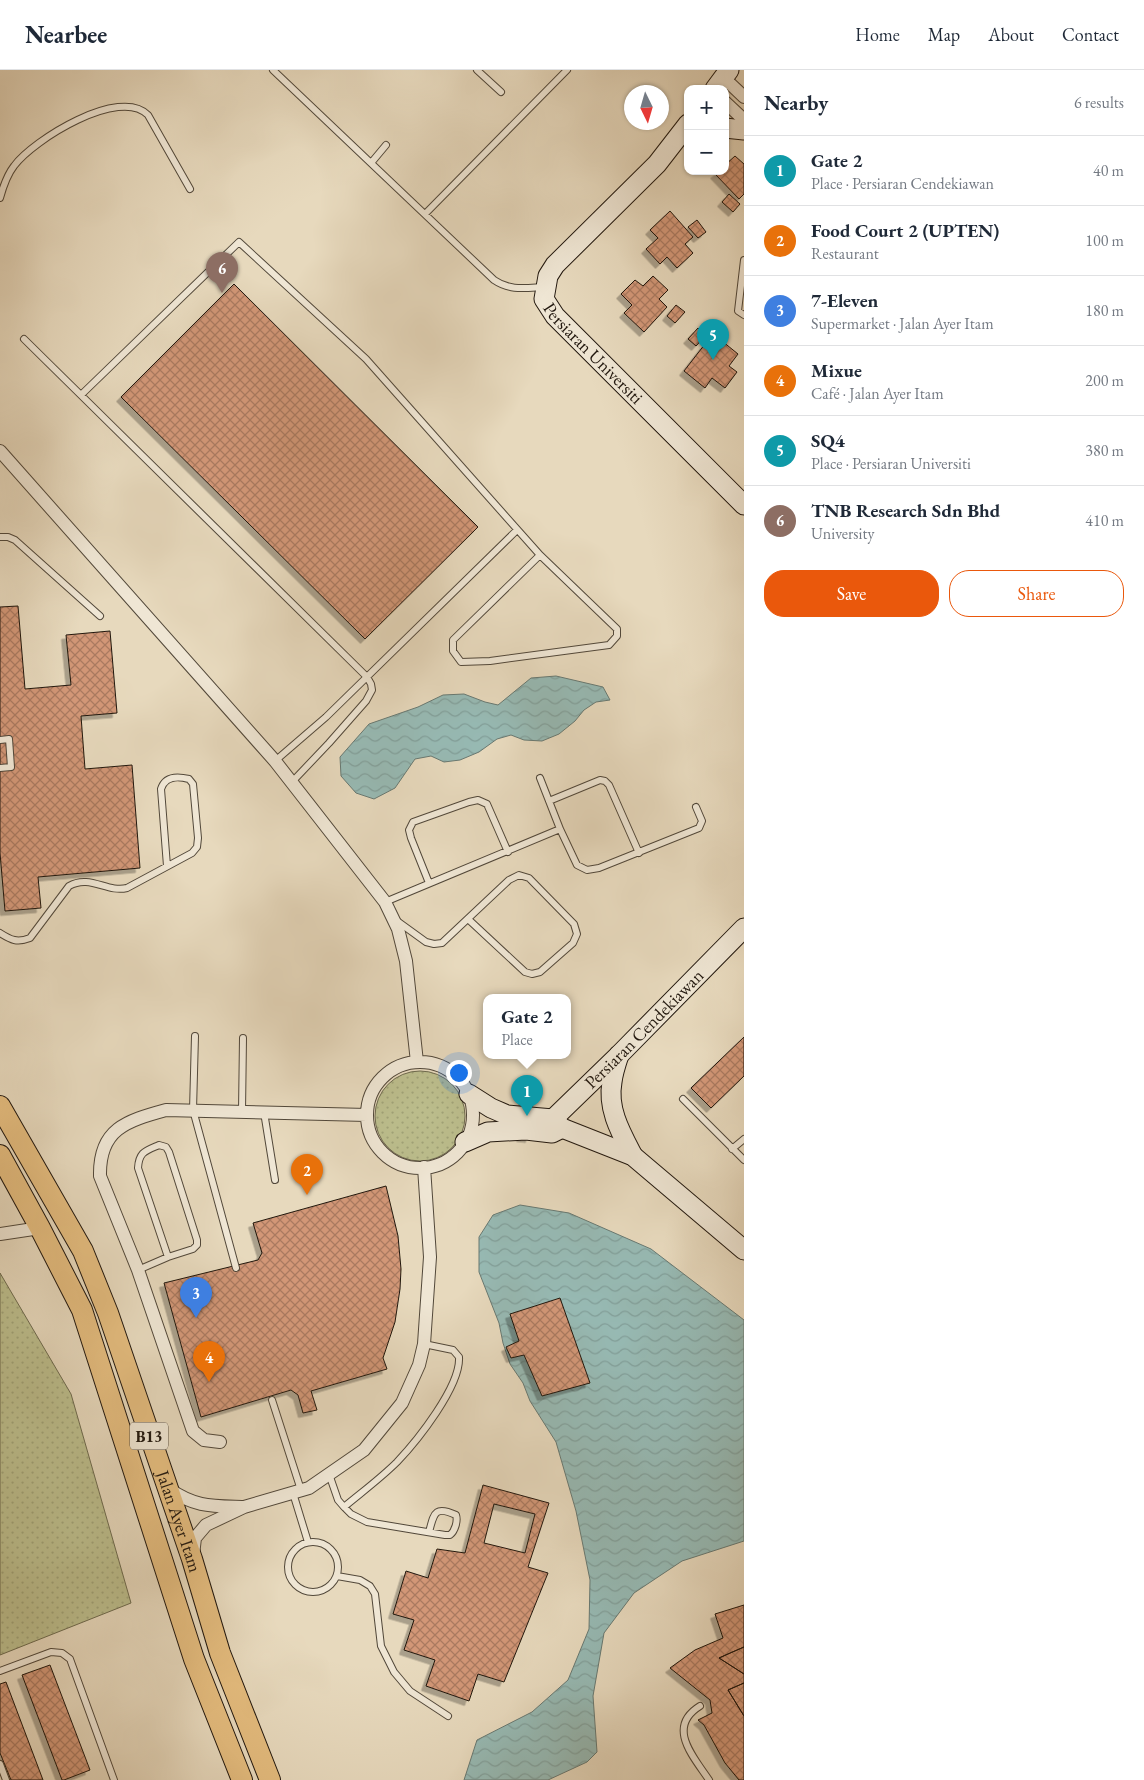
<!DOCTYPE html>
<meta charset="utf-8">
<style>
:root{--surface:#fff;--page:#f2f2f3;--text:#1f2937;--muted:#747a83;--line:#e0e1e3;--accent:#ea580c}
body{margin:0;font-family:"EB Garamond",serif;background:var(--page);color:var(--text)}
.controls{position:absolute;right:15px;top:15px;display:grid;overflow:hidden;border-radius:10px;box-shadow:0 1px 4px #0004}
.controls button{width:45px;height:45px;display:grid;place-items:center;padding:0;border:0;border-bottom:1px solid var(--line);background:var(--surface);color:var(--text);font:25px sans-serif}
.compass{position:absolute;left:624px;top:15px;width:45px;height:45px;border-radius:50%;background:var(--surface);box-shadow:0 1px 4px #0004;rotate:175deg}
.you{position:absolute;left:458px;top:1002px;width:18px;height:18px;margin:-12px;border:4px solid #fff;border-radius:50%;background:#1a73e8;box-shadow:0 0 0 8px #1a73e833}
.badge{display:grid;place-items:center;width:32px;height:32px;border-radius:50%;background:var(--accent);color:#fff;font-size:16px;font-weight:700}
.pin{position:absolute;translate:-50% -41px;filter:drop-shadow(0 1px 2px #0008)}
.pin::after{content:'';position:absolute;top:26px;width:18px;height:15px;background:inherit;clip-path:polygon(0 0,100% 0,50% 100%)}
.popup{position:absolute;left:483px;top:924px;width:88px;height:65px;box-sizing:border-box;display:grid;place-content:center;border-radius:10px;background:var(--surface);filter:drop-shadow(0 1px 4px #0005);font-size:16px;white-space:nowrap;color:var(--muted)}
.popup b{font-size:19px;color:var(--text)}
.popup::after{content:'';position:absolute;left:50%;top:100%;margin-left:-10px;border:10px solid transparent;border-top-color:var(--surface)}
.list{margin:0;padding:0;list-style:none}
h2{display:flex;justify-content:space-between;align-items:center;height:65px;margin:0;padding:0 20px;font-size:21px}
h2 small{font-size:16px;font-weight:400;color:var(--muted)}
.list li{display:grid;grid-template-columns:32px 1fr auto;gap:15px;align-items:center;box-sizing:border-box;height:70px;padding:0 20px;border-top:1px solid var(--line)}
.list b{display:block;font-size:19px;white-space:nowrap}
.list p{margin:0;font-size:16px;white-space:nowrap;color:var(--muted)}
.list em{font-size:16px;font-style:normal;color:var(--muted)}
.actions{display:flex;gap:10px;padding:15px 20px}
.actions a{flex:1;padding:11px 0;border:1px solid var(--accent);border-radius:20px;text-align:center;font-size:18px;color:var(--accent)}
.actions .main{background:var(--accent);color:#fff}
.map{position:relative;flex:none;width:744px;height:1710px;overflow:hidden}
header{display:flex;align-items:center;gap:30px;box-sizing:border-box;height:70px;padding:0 25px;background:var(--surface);border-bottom:1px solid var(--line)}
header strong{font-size:24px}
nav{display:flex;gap:28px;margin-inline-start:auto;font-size:18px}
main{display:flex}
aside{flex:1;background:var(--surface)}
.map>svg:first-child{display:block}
.grass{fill:url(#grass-dots);stroke:#6e6a4e}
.water{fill:url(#water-waves);stroke:#687972}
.building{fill:url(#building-cross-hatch);stroke:#21170e;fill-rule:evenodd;filter:url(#shadow)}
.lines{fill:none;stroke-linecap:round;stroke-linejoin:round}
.lane-casing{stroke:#52483a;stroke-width:8}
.street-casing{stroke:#52483a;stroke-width:14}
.secondary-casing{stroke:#21170e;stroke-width:21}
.primary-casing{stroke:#21170e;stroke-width:22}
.lane{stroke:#efe6d4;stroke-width:6}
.street{stroke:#efe6d4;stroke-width:12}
.secondary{stroke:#efe6d4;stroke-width:19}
.primary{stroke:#e4bc7e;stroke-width:20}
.labels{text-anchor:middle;stroke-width:4;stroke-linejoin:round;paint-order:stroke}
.shield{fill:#efe6d4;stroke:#5f5549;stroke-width:1}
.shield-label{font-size:16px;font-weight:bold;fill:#21170e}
.street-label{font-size:18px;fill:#21170e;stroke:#efe6d4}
</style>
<header>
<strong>Nearbee</strong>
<nav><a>Home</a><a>Map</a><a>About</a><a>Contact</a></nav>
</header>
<main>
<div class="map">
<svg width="744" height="1710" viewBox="0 0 744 1710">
<defs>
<pattern id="grass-dots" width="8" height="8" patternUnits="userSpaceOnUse" patternTransform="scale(1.25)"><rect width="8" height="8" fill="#bcbe8d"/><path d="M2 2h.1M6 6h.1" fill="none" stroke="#a1a378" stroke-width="1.8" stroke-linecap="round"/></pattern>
<pattern id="water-waves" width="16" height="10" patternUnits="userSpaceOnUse" patternTransform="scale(1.25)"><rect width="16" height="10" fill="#97bab4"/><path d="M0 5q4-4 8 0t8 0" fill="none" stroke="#829f9a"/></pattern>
<pattern id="building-cross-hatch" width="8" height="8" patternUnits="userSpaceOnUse" patternTransform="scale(1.25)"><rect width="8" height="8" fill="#d29777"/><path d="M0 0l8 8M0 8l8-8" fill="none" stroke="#aa7a60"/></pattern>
<filter id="shadow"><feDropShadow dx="-4.5" dy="4.5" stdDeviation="0" flood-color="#0004"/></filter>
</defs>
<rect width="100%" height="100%" fill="#e7d9bd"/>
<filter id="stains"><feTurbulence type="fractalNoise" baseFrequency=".004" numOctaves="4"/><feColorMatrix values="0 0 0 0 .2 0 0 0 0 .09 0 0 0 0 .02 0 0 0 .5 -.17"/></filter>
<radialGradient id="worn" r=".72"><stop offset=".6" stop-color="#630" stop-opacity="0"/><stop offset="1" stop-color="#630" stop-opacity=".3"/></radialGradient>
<path class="grass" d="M375 1046a45 45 0 1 1 90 0a45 45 0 1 1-90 0Z
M0,1203l71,121 60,209 -131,52z"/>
<path class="water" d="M556,606l47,11 7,13 -14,2 -12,8 -9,11 -16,13 -17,7 -18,-1 -13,-5 -14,4 -18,13 -19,8 -16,2 -13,-6 -16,3 -20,29 -21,11 -18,-6 -15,-17 -1,-19 29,-33 49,-17 25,-12 21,-1 21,8 13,3 33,-27z
M520,1135l49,8 82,36 93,71v221l-62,20 -48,32 -30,40 -11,63 4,56 -10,10 -39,18h-84l13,-40 55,-28 36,-32 21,-51 1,-49 -14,-69 -20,-69 -26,-41 -7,-18 -13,-19 -7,-21 -4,-20 -20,-51v-35l14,-22z"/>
<path class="building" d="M735,86l9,8v30l-5,5 -24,-25 4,-3h6v-6z
M729,124l11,10 -7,8 -11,-10z
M670,141l23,26 -8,7 8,9 -16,15 -10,-11 -7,7 -14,-15 12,-11 -8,-8z
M697,150l9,12 -8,6 -10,-11z
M653,206l15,14 -9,9 8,8 -23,25 -20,-19 8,-8 -11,-11 14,-14 8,6z
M234,214l244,243 -113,112 -244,-242z
M676,235l9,7 -10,11 -8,-7z
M698,258l8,7 -10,11 -8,-7z
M722,271l16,13 -9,12 8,6 -12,16 -13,-10 -7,10 -21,-17 21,-27 9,7z
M18,536l7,83 46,-4 -5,-50 44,-4 7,82 -36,3 4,53 47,-4 8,103 -102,9 3,31 -36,3 -5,-58v-246z
M744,967v39l-33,32 -20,-20z
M524,1024h9l-3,44 -9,-1z
M386,1116l12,50 3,33 -1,20 -5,33 -12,36 4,11 -76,22 6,19 -14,3 -5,-18 -7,-5 -90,27 -37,-134 94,-23 4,-7 -9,-30z
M560,1228l30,85 -48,13 -18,-41 -13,3 -5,-11 13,-6 -9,-27z
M483,1415l66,18 -21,64 20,6 -44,109 -26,-8 -9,27 -43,-15 9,-26 -31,-10 10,-30 -21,-6 13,-43 22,7 9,-29 28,4zM494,1434l41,10 -10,39 -41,-10z
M744,1535v42l-25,11 25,16v9l-16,7 16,26v64h-5l-14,-17 -21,-38 -6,-5 14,-7 -2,-13 -40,-32 25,-18 28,-12 -8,-24z
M744,1577v27l-25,-16 11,-5z
M50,1595l40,105 -26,10h-2l-40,-105z
M6,1612l37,98h-32l-11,-27v-69z
M744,1613v33l-16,-26z"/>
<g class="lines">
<g class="lane-casing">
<path id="lane" d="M273,0l221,210c16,11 31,8 49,7
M477,0l24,22
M371,93l15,-18
M0,128c3,-11 7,-23 14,-32 19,-26 106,-80 134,-51l42,74
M425,144l142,-144
M744,190l-6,51 6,4
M24,269l343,338 4,7 1,6 -6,11 -37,42 -37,39
M82,324l157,-152 127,117 174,196
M0,467h8l7,3 85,76
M540,485l77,74v7l-8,9 -119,16 -29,1 -8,-11v-11z
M0,670l9,-1 2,28 -11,1
M275,691l51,-44 191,-187
M540,708l20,51
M549,731l51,-21 5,1 4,4 30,68
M429,813l-18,-45 -2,-8 4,-8 56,-20 9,-2 9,4 21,48
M385,832l175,-73 17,36 10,5 12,-2 100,-40 3,-7 -6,-14
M397,851l29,21 8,2 8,-1 67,-63 10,-5 10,3 45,46 3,10 -4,9 -33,29 -8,2 -7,-2 -57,-53
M0,863c11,7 17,10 30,5l39,-52c21,-12 38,7 58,2l65,-35 5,-6 1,-9 -5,-54 -4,-5c-12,-3 -24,-3 -28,10l6,77
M195,966l-2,74 43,158
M683,1029l61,61
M242,1041l1,-73
M264,1042l11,68
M732,1079l12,-10
M138,1200l30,-13 25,-8 4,-4v-5l-28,-88 -3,-5 -7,-2c-14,6 -20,7 -21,23l30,89
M272,1330l29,90
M329,1404l9,26 6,7c18,-15 37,-29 53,-45 20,-21 64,-76 62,-105l-6,-7 -29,-6
M293,1423l15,49
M344,1437l7,7 16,8 78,13h5c5,-4 8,-14 6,-20 -22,-10 -22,-1 -27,17
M288 1497a25 25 0 1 1 50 0a25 25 0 1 1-50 0Z
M337,1506l23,4 10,6 5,8 6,52 13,26 16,19 38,25
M0,1601l51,-19 11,1 8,6 44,121
M700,1636c-34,21 -7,50 9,74
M0,1694l6,16"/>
</g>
<g class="street-casing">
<path id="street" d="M724,8l20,19
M725,32l19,18
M0,381l275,310 110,141 13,27 8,32 11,101
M367 1045a53 53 0 1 1 106 0a53 53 0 1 1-106 0Z
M0,1164l40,-6
M220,1372l-16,-2 -11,-9 -55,-161 -38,-94c-1,-47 26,-55 66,-66l201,5
M169,1419c26,18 42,17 73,18
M193,1485l2,-17 11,-13 38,-18 65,-19 55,-38 38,-47 17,-38 5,-21 6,-87 -6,-90"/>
</g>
<g class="secondary-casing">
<g id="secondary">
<path d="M715,19l14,-19"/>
<path id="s1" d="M688,54l-31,40 -102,101 -7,11 -4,23 11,17 189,189"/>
<path d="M725,58l19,2"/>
<path d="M619,985c-3,9 -6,18 -7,27 -5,27 9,51 21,74"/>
<path d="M469,1024l22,14 16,7 46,4 9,9 71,28 111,94"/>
<path id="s2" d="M552,1059l1,-10 66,-64 125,-127"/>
<path d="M465,1072l23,-10 38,-2 26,3 10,-5"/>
</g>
</g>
<g class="primary-casing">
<g id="primary">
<path id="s3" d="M0,1036l83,145 25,62 84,246 28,94 50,127"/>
<path d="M0,1085l40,73 42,82 112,349 48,121"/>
</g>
</g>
<use href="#lane" class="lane"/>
<use href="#street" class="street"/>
<use href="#secondary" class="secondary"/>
<use href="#primary" class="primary"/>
</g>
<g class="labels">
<rect class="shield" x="130" y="1352.5" width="38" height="27" rx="4"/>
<g class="shield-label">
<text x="149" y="1372">B13</text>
</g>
<g class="street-label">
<text dy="6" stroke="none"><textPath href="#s1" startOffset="304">Persiaran Universiti</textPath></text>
<text dy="6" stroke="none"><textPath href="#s2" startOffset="138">Persiaran Cendekiawan</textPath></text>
<text dy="6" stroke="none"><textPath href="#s3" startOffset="454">Jalan Ayer Itam</textPath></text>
</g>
</g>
<rect width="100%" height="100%" filter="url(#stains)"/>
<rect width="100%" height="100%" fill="url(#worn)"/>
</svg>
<div class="controls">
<button>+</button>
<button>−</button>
</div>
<svg class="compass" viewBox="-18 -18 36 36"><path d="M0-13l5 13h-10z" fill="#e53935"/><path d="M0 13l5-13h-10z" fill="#747a83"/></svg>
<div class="you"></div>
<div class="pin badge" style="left:527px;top:1046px;background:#0f9aa8">1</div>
<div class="popup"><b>Gate 2</b>Place</div>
<div class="pin badge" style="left:307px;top:1125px;background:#e8710a">2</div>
<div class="pin badge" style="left:196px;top:1248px;background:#3f7fe0">3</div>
<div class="pin badge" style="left:209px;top:1312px;background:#e8710a">4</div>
<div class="pin badge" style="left:713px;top:290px;background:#0f9aa8">5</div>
<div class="pin badge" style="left:222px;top:223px;background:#8d6e63">6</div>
</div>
<aside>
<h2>Nearby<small>6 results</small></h2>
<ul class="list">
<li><span class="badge" style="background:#0f9aa8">1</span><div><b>Gate 2</b><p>Place · Persiaran Cendekiawan</p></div><em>40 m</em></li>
<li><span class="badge" style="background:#e8710a">2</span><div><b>Food Court 2 (UPTEN)</b><p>Restaurant</p></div><em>100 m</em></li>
<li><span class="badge" style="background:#3f7fe0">3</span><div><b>7-Eleven</b><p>Supermarket · Jalan Ayer Itam</p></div><em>180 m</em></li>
<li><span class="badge" style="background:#e8710a">4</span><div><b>Mixue</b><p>Café · Jalan Ayer Itam</p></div><em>200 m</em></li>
<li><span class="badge" style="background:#0f9aa8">5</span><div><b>SQ4</b><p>Place · Persiaran Universiti</p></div><em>380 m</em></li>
<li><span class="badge" style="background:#8d6e63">6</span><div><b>TNB Research Sdn Bhd</b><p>University</p></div><em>410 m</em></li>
</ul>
<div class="actions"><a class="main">Save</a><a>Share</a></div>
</aside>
</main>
